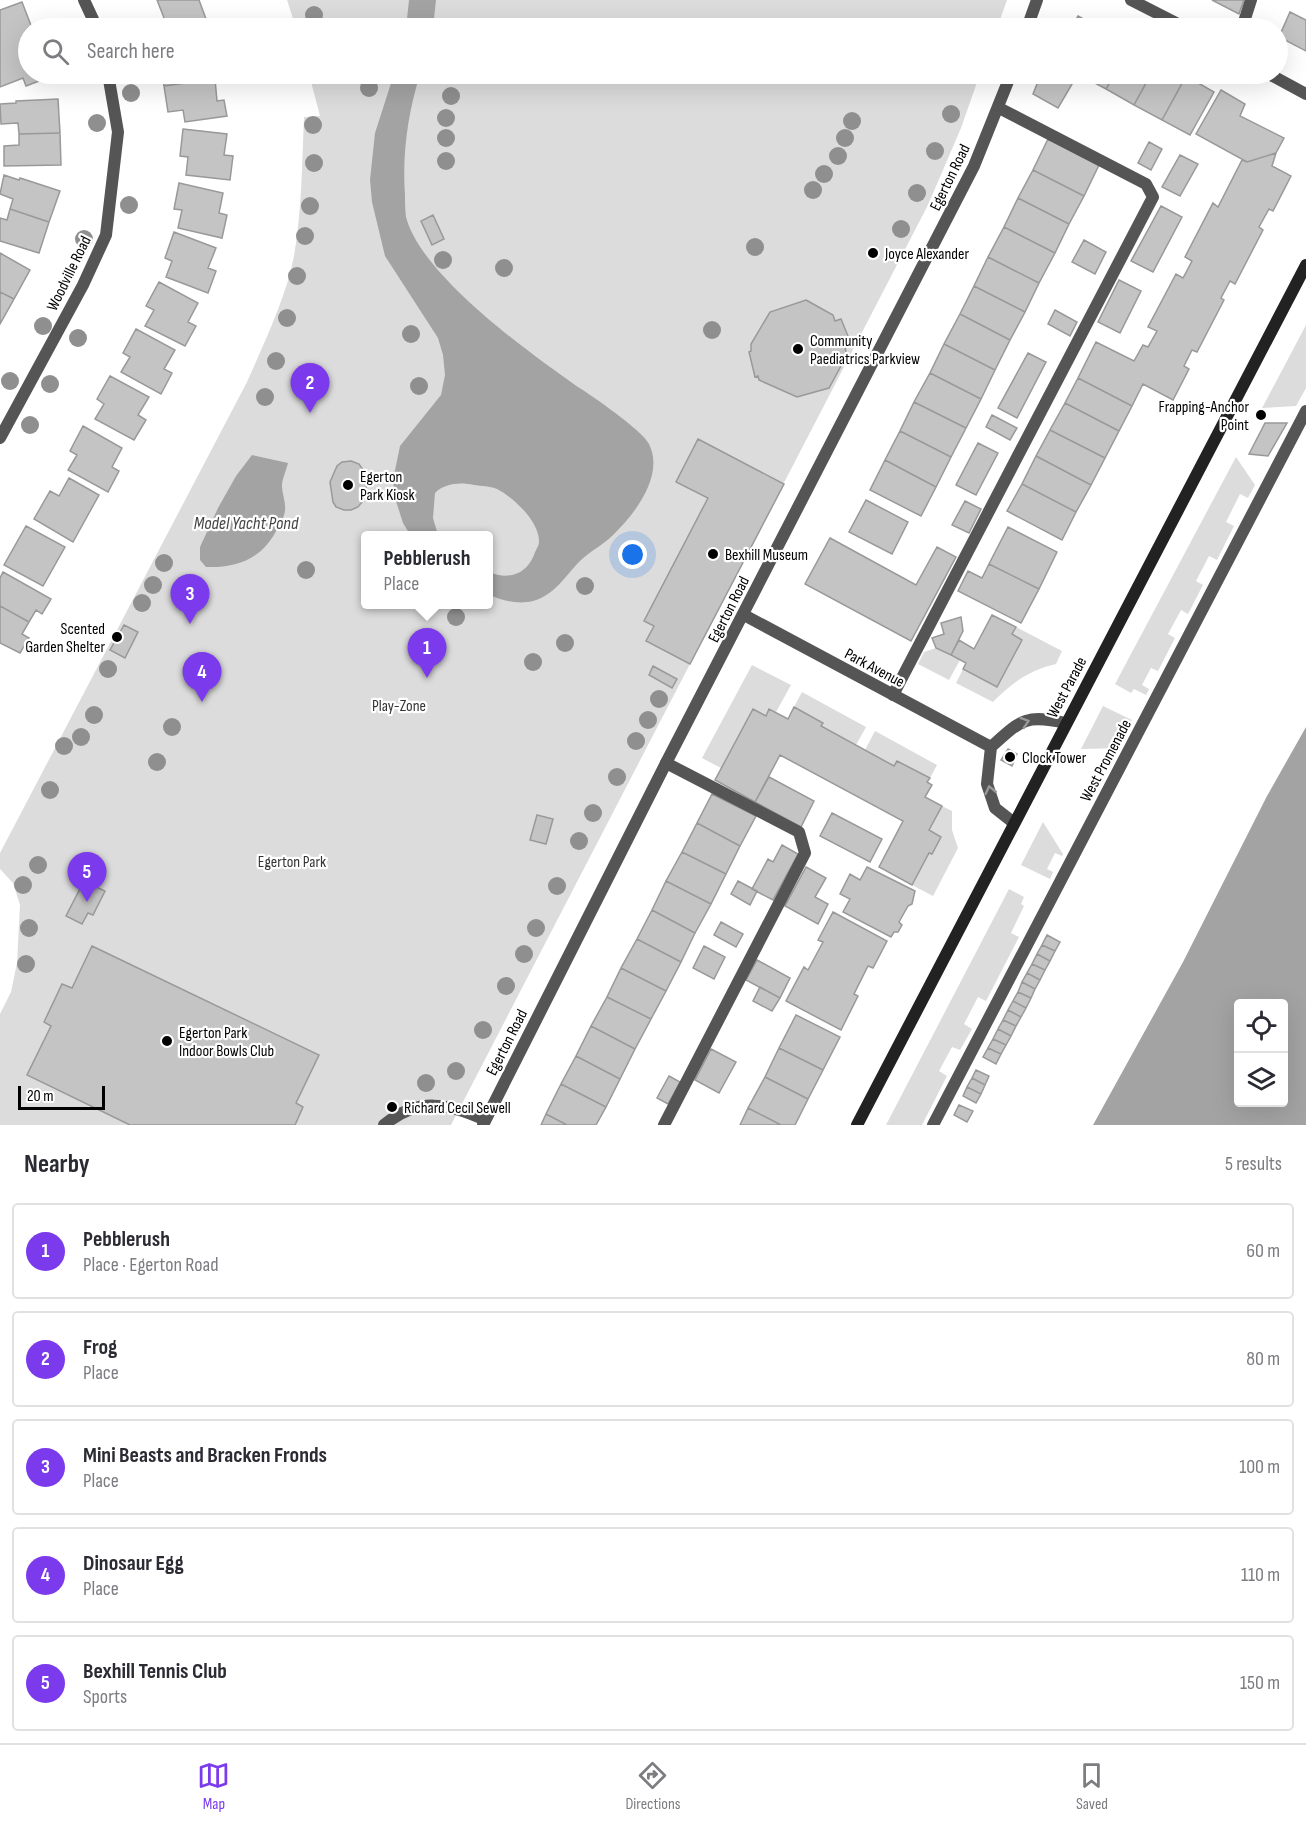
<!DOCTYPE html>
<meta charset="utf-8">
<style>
:root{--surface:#fff;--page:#f2f2f3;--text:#2b2b33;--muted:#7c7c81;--line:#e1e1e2;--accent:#7c3aed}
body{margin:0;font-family:"Sofia Sans Condensed",sans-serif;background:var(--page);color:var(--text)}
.controls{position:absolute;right:18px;bottom:18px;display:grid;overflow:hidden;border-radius:6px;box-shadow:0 6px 24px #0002}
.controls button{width:54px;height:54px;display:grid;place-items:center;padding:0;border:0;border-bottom:2px solid var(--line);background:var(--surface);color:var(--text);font:30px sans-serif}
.scale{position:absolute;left:18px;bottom:15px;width:87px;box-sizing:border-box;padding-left:6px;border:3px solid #000;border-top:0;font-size:16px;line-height:21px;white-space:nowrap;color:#000;-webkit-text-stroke:4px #fff;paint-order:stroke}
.you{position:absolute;left:633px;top:555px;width:21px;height:21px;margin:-15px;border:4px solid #fff;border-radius:50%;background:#1a73e8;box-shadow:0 0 0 9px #1a73e833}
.badge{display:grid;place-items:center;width:39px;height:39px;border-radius:50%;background:var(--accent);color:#fff;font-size:20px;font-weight:700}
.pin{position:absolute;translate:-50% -50px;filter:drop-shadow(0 2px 3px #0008)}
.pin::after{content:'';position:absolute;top:32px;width:21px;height:18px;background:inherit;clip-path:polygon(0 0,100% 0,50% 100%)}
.popup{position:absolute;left:361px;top:531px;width:132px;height:78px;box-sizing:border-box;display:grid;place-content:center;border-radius:6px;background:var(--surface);filter:drop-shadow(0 2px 4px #0005);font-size:20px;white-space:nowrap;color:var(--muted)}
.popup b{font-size:22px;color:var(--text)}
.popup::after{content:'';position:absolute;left:50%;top:100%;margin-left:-12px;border:12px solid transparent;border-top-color:var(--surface)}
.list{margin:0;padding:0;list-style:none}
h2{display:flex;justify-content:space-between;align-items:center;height:78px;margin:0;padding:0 24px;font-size:26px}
h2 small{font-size:20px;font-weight:400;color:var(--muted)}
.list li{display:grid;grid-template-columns:39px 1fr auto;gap:18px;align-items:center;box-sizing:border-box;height:96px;margin:0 12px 12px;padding:0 12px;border:2px solid var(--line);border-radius:6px}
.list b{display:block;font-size:22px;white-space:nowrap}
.list p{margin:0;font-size:20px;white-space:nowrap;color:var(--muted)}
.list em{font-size:20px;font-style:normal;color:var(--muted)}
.icon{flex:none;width:33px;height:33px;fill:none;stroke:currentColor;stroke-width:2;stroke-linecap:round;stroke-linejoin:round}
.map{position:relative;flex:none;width:1306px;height:1125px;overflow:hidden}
.search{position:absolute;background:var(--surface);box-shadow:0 6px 24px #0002;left:18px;right:18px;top:18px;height:66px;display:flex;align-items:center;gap:15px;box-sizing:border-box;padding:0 21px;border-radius:33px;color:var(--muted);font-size:22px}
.sheet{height:618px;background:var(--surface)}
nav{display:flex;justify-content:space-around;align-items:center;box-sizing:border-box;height:84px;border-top:2px solid var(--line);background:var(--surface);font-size:16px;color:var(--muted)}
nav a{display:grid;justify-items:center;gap:3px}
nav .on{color:var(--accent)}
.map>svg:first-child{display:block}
.green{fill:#dcdcdc;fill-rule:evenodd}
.water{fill:#a3a3a3;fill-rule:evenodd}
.building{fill:#c4c4c4;stroke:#999;stroke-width:1.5}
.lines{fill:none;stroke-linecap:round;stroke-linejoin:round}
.lane{stroke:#555;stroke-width:12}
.street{stroke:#555;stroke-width:12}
.secondary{stroke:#222;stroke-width:12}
.tree{fill:#8f8f8f}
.oneway{stroke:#999}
.poi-dot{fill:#000;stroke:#fff;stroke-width:2}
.labels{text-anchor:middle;stroke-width:4.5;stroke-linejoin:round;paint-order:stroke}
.street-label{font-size:16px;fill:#000;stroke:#fff}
.poi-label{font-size:16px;fill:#000;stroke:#fff;text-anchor:start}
.park-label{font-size:16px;fill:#333;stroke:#fff}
.water-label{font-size:18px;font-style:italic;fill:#444;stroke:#fff}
</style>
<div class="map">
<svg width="1306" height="1125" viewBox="0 0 1306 1125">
<rect width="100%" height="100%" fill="#fff"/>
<path class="green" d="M287,0h720l-10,28h-701z
M309,74h671l-19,54 -33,77 -477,920h-451v-111l11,-22 6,-29 3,-58 -7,-22 -13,-14v-16l247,-471c17,-39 39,-84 47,-126 8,-46 8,-93 10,-139l16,-1zM366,536h122v68h-122z
M1306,325v63l-10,18 -34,2z
M1236,457l19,28 -7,13 -8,-4 -14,28 8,4 -17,34 -8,-4 -13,25 7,4 -15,29 -7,-4 -13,24 7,4 -17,33 -7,-3 -9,17 7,4 -3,6 -12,-6 -3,4 -16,-9z
M1016,627l46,24 -6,13c-26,6 -45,19 -63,38l-37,-19 7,-14 34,18 25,-47 -10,-6z
M936,648l24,12 -11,20 -31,-16 6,-12z
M752,665l39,20 -15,27 -6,-3 -4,7 -13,-7 -32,59 -19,-10z
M802,692l64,35 -10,18 -35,-19 2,-3 -29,-16z
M1103,706l29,14 -3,7 -8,-4 -8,17 7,5 -2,3 -37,1z
M875,731l62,34 -7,13 -33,-17 -3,5 -29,-16z
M942,806l10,5v19l6,18 -25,48 -21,-11 17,-32 3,1 9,-17 -12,-7z
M1043,822l20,32 -1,2 -7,-3 -8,16 6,3 -3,7 -29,-14z
M1009,889l15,8 -3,7 3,2 -13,27 8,4 -33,64 -8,-4 -14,27 8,5 -12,21 -8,-3 -13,24 8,5 -25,49h-36z"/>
<path class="water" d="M409,0h27l-3,28h-27z
M394,74h26c-12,39 -18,80 -15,121 0,7 0,15 1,22 15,58 121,134 169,168 16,10 67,45 74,59 16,32 -15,71 -37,92 -9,9 -22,15 -32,25 -15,15 -25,34 -47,40 -16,4 -31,-1 -44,-6v-23c19,8 37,3 45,-17 1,-4 5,-9 5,-13 1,-20 -26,-45 -42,-53 -7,-3 -16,-3 -23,-4 -14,-3 -29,-2 -39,8l-2,25 5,17 -27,1 -8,-13 -8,-25 -2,-18 7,-34 41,-51 4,-20 -2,-20 -5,-17 -53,-82 -13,-54 -2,-22 5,-47z
M252,455l36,8c-2,8 -6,16 -6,23 0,8 4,16 3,24 0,5 -4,12 -7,17 -14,31 -40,41 -72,40l-6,-7v-13l18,-39 18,-32z
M1306,727v398h-213l90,-163 84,-166zM1238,1004h46v98h-46z"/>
<path class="building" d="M157,0h42l10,27 -4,1h-45l-1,-2 7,-3z
M1212,0h32l-5,14z
M22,2l10,26h-4v46h20l2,3 -24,9 -3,-8 -23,9v-77z
M1290,12l16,8v31l-27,-14z
M1078,16l22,12h-29z
M162,74h52l1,5 -51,7z
M1041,74h37l-20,34 -25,-14z
M1078,74h37l-9,15z
M1115,74h36l-17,31 -28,-16z
M1151,74h31l4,2 -24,44 -28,-15z
M1186,76l28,16 -24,43 -28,-15z
M215,79l2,22 7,-1 3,16 -42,6 -2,-12 -15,2 -4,-26z
M1221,90l24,14 -5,12 44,22 -8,15 -29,9 -51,-28z
M58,99l2,34 -41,1 -1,-11 -17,1 -1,-20 16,-1v-2z
M183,129l44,5 -3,21 9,1 -3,24 -44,-5 2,-18 -8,-1z
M60,133l1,32 -57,1v-20l15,-1v-11z
M1048,139l51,26 -15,31 -51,-26z
M1149,142l13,7 -11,21 -13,-7z
M1276,153l-4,13 19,10 -18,35 -4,-2 -10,18 4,3 -28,54 -5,-3 -9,17 3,2 -27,52 -5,-2 -8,16 5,3 -16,31 -30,-16 -11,22 -54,-28 18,-36 38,19 9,-16 5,2 9,-16 -9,-4 28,-53 7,4 9,-17 -7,-4 28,-54 5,4 24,-47 5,2z
M1180,155l18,9 -18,32 -18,-9z
M1033,170l51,26 -15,28 -51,-26z
M4,175l15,5 1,-2 40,13 -11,31 -39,-13 3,-10 -13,-5z
M179,183l44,10 -4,20 8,2 -5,23 -44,-10 4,-18 -8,-1z
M1018,198l51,26 -14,29 -51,-26z
M1161,206l21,11 -29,55 -22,-11z
M10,209l39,13 -10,31 -39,-12v-23l7,2z
M433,215l11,24 -12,6 -11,-24z
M1004,227l51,26 -16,30 -51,-26z
M174,232l42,16 -8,20 8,3 -8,22 -42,-16 6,-16 -7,-3z
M1084,240l22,12 -11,22 -23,-12z
M0,253l30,17 -16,29 -14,-7z
M988,257l51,26 -14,29 -51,-26z
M1119,280l22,11 -21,42 -22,-11z
M159,282l39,21 -10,19 8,4 -11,20 -40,-20 9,-16 -8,-4z
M974,286l51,26 -15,28 -50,-26z
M0,292l14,7 -14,25z
M806,300l27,15 2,6 6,-2 11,27 -7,2 2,7 -18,33 -32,9 -38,-17 -1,-4 -3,1 -6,-25 2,-1v-7l19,-32z
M1055,310l22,12 -7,14 -22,-12z
M960,314l50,26 -15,30 -51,-26z
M136,329l39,21 -11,19 8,4 -11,21 -40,-22 9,-15 -7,-4z
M944,344l51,26 -14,29 -51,-26z
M1028,353l18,9 -29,56 -19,-10z
M930,373l51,26 -15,29 -52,-26z
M110,376l39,21 -11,18 8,5 -12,20 -39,-21 9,-15 -7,-5z
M1078,378l54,28 -13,25 -54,-28z
M914,402l52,26 -15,29 -51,-26z
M1065,403l54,28 -14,27 -55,-28z
M992,415l25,13 -7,12 -24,-13z
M1265,423h22l-19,33 -19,-2z
M83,426l39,22 -10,19 7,4 -11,21 -40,-22 9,-15 -7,-4z
M1050,430l55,28 -14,27 -55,-29z
M900,431l51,26 -15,30 -51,-27z
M698,439l86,45 -94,180 -44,-23 8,-15 -10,-5 64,-123 -32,-16z
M978,443l20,10 -22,42 -20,-10z
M1036,456l55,29 -15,27 -54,-28z
M885,460l51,27 -15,29 -51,-26z
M351,461l8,3 5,7 3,9 -1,9 -3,12 -5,6 -7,3h-7l-8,-3 -3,-5 -3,-20 7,-16 5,-4z
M69,478l30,17 -26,47 -39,-23 16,-28 9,5z
M1022,484l54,28 -14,28 -55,-29z
M866,500l42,22 -16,32 -43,-22z
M965,501l16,8 -12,24 -17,-8z
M26,526l39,21 -22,39 -39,-21z
M1008,527l49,25 -18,37 -50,-25z
M830,538l86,47 21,-38 19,10 -45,84 -106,-57z
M989,564l50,25 -18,34 -63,-32 10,-20 14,7z
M3,572l48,27 -9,15 -6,-4 -7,12 -29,-16v-28z
M0,606l29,16 -7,12 7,4 -9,15 -20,-10z
M992,615l24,12 -4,7 10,6 -25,47 -34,-18 3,-6 -15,-8 8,-15 15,9z
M961,617l2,14 -12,24 -15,-7 -4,-10 12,-4 -3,-11z
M124,625l14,7 -13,26 -15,-8z
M653,666l24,13 -5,9 -23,-13z
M794,707l29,16 -2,3 73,40 3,-5 33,17 -3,4 5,3 -7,12 17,9 -13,24 12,7 -9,17 -3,-1 -17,32 -33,-18 24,-46 -123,-66 -25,47 -40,-22 38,-71 13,7 3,-7 19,10z
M1008,749l9,5 -5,12 -11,-6z
M769,777l45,24 -13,26 -46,-25z
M712,794l44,22 -16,30 -43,-23z
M832,813l50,26 -12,23 -50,-26z
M537,815l16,4 -7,25 -16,-4z
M697,823l43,23 -14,28 -44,-22z
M782,845l16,9 -25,46 -21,-11 16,-30 5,3z
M682,852l44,22 -15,30 -45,-23z
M806,867l20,11 -11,19 13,7 -10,20 -33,-18z
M867,867l48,24 -3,13 -4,2 -9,16 3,3 -4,7h-4l-3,5 -48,-25 7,-13 -10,-5 10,-20 10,6z
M84,881l21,10 -12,24 -5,-2 -6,11 -16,-8z
M666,881l45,23 -16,29 -43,-23z
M738,881l19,10 -7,14 -19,-11z
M652,910l43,23 -14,29 -44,-23z
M833,912l54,29 -14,27 -5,-2 -14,28 4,2 -17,34 -55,-29 18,-34 4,3 15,-28 -5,-2z
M721,922l22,12 -7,13 -22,-12z
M1047,935l13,7 -5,9 -13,-6z
M637,939l44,23 -15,29 -45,-23z
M1042,945l13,6 -5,10 -13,-7z
M92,946l227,109 -23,48 7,4 -8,18h-165l-103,-50 24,-49 -7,-4 18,-38 10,4z
M704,946l21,11 -11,22 -21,-11z
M1037,954l13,7 -5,9 -13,-6z
M757,960l33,18 -10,20 -34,-18z
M1032,964l13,6 -5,10 -13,-7z
M621,968l45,23 -15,28 -44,-22z
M1027,973l13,7 -5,9 -13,-7z
M1022,982l13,7 -4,9 -13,-6z
M760,987l20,11 -8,13 -19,-10z
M1018,992l13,6 -5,10 -13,-7z
M607,997l44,22 -16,30 -44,-23z
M1013,1001l13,7 -5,9 -13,-7z
M1008,1010l13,7 -5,9 -13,-6z
M796,1015l44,22 -17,33 -44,-22z
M1003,1020l13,6 -5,10 -13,-7z
M591,1026l44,23 -15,30 -44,-23z
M998,1029l13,7 -5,9 -13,-6z
M993,1039l13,6 -5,9 -13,-6z
M779,1048l44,22 -15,29 -43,-22z
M988,1048l13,6 -5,10 -13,-7z
M711,1049l25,13 -17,31 -24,-13z
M576,1056l44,23 -14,28 -45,-23z
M976,1070l13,6 -4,9 -13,-7z
M669,1076l11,6 -12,22 -11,-6z
M765,1077l43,22 -13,26h-14l-33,-17z
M972,1078l13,7 -4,9 -14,-7z
M561,1084l45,23 -10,18h-29l-21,-11z
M967,1087l14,7 -5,9 -13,-7z
M959,1105l14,6 -6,11 -13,-7z
M748,1108l33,17h-41z
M546,1114l21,11h-26z"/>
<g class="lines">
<path class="lane" d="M1242,28l9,-28
M893,695l260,-498 -7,-13 -147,-76
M384,1125c34,-28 64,-22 101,-5
M664,1125l141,-272 -6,-21 -133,-69"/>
<path class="street" d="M84,0l13,28
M1131,0l55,28
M1027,28l10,-28
M1269,74l37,20
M0,438l83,-153 23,-50 12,-103 -10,-58
M744,615l247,132
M1014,823l-19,-15 -8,-24 4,-37c30,-27 34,-33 75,-24
M483,1125l183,-362 308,-597 37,-92
M933,1125l373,-714"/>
<path class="secondary" d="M857,1125l449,-860"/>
</g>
<g class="tree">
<circle cx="314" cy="15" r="9"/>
<circle cx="369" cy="88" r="9"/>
<circle cx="131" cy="93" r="9"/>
<circle cx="451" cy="96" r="9"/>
<circle cx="951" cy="114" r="9"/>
<circle cx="446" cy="118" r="9"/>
<circle cx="852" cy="121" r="9"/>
<circle cx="97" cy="123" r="9"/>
<circle cx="313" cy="125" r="9"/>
<circle cx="446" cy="138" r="9"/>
<circle cx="845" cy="138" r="9"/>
<circle cx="935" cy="151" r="9"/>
<circle cx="838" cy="156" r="9"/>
<circle cx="446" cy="161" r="9"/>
<circle cx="314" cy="163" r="9"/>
<circle cx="824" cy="174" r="9"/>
<circle cx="813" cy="190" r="9"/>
<circle cx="917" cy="193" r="9"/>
<circle cx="129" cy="205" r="9"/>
<circle cx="310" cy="206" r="9"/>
<circle cx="901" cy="229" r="9"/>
<circle cx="305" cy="236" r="9"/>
<circle cx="84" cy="239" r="9"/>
<circle cx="755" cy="247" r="9"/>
<circle cx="443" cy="260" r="9"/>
<circle cx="504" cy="268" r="9"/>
<circle cx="297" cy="276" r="9"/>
<circle cx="287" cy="318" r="9"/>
<circle cx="43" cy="326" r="9"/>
<circle cx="712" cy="330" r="9"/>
<circle cx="411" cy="334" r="9"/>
<circle cx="78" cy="338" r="9"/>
<circle cx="276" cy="361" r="9"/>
<circle cx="10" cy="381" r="9"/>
<circle cx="50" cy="384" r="9"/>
<circle cx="419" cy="386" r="9"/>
<circle cx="265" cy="397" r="9"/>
<circle cx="30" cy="425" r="9"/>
<circle cx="164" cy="563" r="9"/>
<circle cx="306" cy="570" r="9"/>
<circle cx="153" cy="585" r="9"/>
<circle cx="585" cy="586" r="9"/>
<circle cx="142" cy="603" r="9"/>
<circle cx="456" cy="617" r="9"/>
<circle cx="565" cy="643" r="9"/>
<circle cx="533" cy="662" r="9"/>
<circle cx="108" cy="669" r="9"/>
<circle cx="659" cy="699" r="9"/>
<circle cx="94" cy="715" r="9"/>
<circle cx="648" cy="720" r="9"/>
<circle cx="172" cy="727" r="9"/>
<circle cx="81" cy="737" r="9"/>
<circle cx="636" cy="741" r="9"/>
<circle cx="64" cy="746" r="9"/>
<circle cx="157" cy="762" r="9"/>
<circle cx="617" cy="777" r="9"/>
<circle cx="50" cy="790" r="9"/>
<circle cx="593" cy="813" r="9"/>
<circle cx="579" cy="841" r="9"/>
<circle cx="38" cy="865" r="9"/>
<circle cx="23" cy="885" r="9"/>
<circle cx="557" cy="886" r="9"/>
<circle cx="29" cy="928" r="9"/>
<circle cx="536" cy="928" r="9"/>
<circle cx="524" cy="954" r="9"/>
<circle cx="26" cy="964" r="9"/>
<circle cx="506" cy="986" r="9"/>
<circle cx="483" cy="1030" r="9"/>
<circle cx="456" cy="1071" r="9"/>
<circle cx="426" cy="1083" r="9"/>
</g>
<defs><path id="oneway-chevron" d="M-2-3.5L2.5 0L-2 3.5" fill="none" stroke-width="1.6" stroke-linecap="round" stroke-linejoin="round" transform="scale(1.5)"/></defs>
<g class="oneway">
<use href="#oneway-chevron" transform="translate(1025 722) rotate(-18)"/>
<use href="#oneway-chevron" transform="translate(990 790) rotate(-103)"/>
</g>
<g class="poi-dot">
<circle cx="873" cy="253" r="6"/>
<circle cx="798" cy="349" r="6"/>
<circle cx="1261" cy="415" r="6"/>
<circle cx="348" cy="485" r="6"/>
<circle cx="713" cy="554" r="6"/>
<circle cx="117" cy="637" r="6"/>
<circle cx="1010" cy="757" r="6"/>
<circle cx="167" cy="1041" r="6"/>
<circle cx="392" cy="1107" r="6"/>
</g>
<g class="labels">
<g class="street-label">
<text transform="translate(949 177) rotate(-64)" y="6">Egerton Road</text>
<text transform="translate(68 273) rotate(-64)" y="6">Woodville Road</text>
<text transform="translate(728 609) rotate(-63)" y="6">Egerton Road</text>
<text transform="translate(875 667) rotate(28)" y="6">Park Avenue</text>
<text transform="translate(1066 687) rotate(-62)" y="6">West Parade</text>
<text transform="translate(1105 760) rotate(-62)" y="6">West Promenade</text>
<text transform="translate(506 1042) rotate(-63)" y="6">Egerton Road</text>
</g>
<g class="poi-label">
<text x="885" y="259">Joyce Alexander</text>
<text x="810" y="346">Community<tspan x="810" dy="18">Paediatrics Parkview</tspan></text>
<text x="1249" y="412" text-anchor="end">Frapping-Anchor<tspan x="1249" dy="18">Point</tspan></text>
<text x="360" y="482">Egerton<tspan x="360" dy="18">Park Kiosk</tspan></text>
<text x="725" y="560">Bexhill Museum</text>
<text x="105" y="634" text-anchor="end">Scented<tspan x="105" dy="18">Garden Shelter</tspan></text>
<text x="1022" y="763">Clock Tower</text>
<text x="179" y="1038">Egerton Park<tspan x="179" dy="18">Indoor Bowls Club</tspan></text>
<text x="404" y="1113">Richard Cecil Sewell</text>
</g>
<g class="park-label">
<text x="399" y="711">Play-Zone</text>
<text x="292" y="867">Egerton Park</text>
</g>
<g class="water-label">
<text x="246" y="529">Model Yacht Pond</text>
</g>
</g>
</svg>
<div class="controls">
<button><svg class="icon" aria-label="locate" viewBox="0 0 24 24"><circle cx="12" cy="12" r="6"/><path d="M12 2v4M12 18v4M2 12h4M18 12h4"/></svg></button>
<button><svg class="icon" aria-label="layers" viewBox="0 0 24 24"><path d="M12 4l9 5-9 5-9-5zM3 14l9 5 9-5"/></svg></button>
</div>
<div class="scale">20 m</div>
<div class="you"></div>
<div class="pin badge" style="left:427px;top:678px">1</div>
<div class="popup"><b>Pebblerush</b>Place</div>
<div class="pin badge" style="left:310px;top:413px">2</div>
<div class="pin badge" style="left:190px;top:624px">3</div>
<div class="pin badge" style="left:202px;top:702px">4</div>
<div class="pin badge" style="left:87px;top:902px">5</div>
<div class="search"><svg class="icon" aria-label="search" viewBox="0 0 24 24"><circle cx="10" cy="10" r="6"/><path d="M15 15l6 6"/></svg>Search here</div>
</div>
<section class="sheet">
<h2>Nearby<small>5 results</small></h2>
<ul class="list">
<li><span class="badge">1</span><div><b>Pebblerush</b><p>Place · Egerton Road</p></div><em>60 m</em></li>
<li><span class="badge">2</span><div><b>Frog</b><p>Place</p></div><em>80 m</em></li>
<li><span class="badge">3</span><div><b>Mini Beasts and Bracken Fronds</b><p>Place</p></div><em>100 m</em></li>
<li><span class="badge">4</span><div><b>Dinosaur Egg</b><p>Place</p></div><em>110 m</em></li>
<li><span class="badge">5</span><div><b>Bexhill Tennis Club</b><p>Sports</p></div><em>150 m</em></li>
</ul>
</section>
<nav>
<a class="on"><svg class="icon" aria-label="map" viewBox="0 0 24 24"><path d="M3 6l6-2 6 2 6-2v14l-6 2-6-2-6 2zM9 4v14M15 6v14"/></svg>Map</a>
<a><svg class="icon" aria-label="directions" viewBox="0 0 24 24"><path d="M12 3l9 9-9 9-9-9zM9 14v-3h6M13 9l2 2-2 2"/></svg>Directions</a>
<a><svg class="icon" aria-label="saved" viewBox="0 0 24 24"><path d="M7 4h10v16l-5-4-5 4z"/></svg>Saved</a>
</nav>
